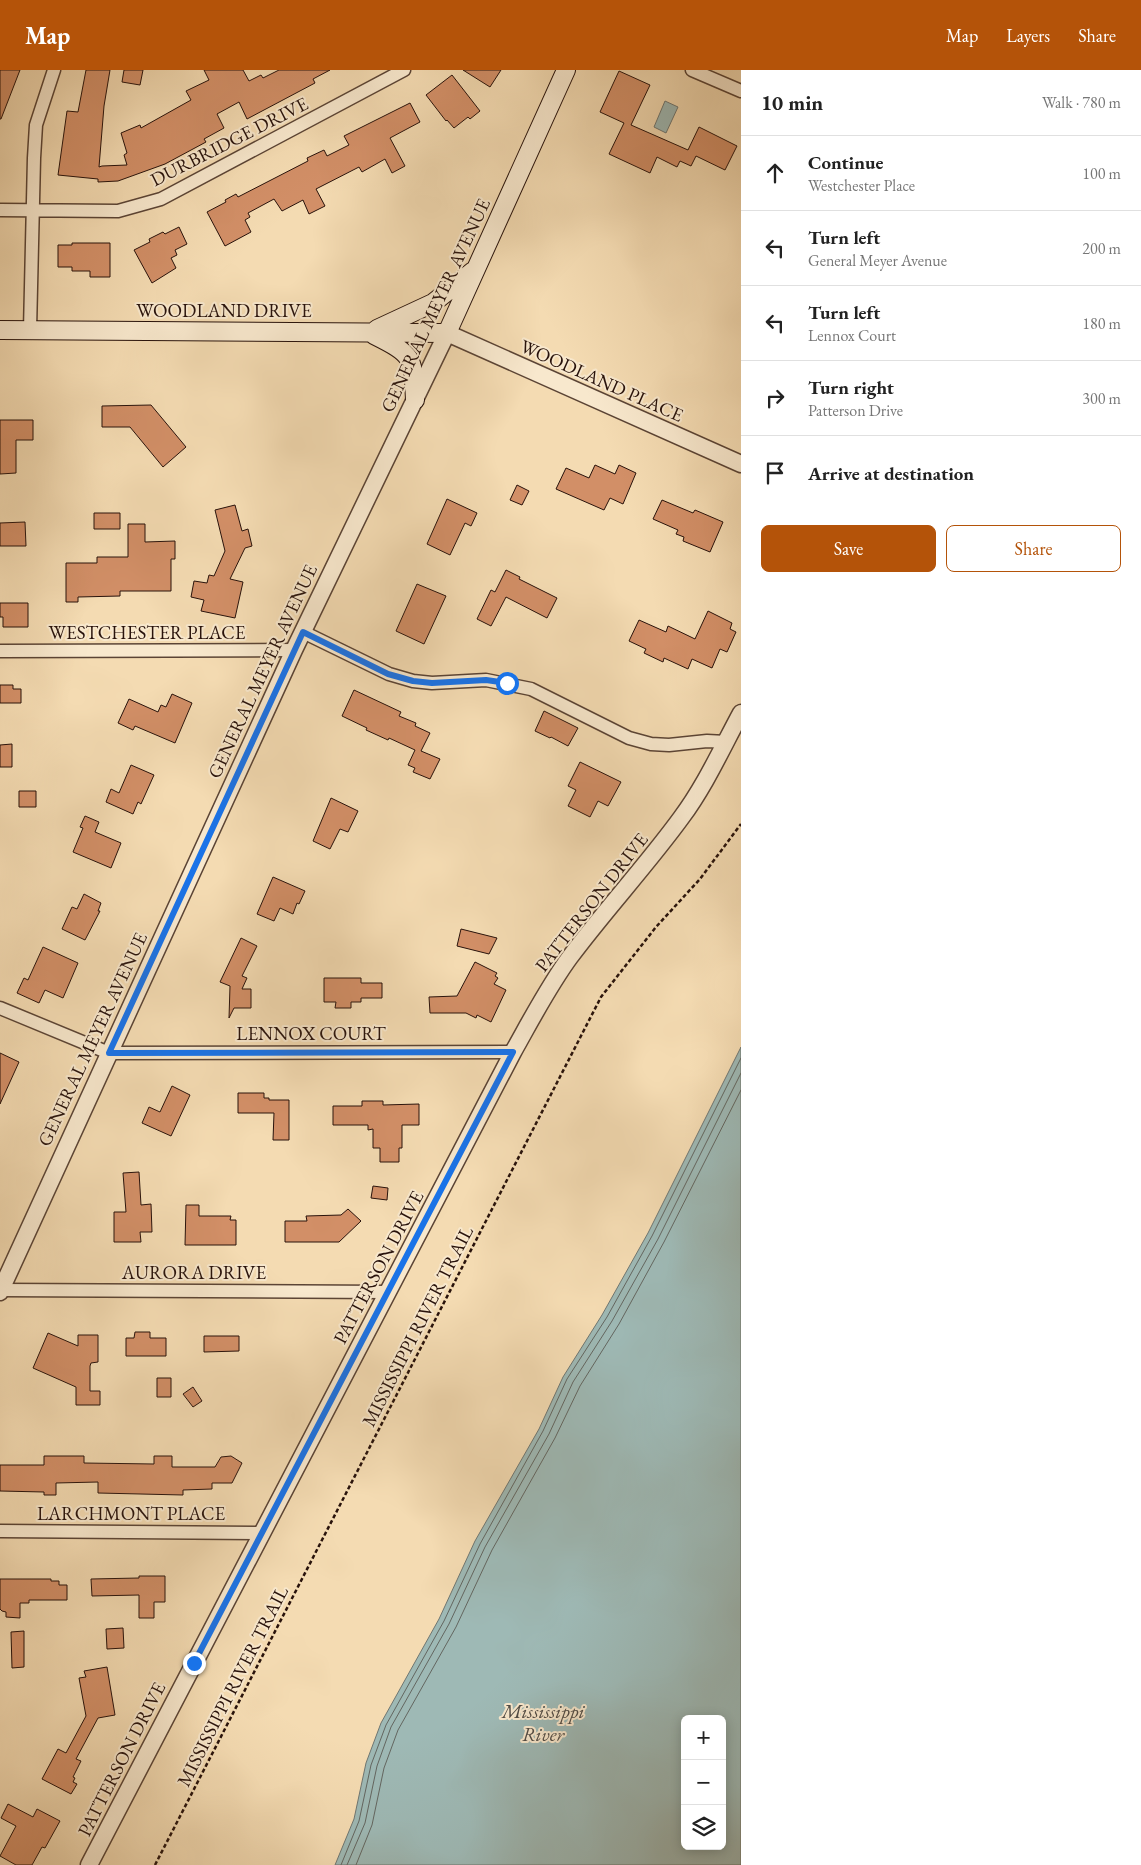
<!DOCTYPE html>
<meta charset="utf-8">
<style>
:root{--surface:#fff;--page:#f6f6f6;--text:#222;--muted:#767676;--line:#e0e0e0;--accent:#b45309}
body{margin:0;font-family:"EB Garamond",serif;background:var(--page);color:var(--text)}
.controls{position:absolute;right:15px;bottom:15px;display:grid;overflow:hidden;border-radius:8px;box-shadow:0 2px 12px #0003}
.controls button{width:45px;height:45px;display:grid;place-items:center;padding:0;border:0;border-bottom:1px solid var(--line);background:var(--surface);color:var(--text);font:25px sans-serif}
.stop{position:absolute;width:15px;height:15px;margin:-11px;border:4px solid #1a73e8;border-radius:50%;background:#fff}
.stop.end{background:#1a73e8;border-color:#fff;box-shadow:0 1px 5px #0008}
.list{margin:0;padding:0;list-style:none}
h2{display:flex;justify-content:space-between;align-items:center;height:65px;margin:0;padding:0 20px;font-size:21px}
h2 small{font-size:16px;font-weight:400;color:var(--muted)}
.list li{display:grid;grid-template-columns:32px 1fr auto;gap:15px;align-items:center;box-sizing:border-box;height:75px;padding:0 20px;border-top:1px solid var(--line)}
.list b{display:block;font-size:19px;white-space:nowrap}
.list p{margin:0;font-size:16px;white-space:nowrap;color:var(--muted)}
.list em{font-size:16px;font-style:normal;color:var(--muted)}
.actions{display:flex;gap:10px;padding:15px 20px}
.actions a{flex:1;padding:11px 0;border:1px solid var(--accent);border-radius:8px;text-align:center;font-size:18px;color:var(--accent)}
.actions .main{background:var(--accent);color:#fff}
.icon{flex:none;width:28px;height:28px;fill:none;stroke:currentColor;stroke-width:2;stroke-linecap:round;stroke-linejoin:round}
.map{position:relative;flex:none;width:741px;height:1795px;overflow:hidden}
header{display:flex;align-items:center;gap:30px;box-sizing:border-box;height:70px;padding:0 25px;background:var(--accent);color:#fff}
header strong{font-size:24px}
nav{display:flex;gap:28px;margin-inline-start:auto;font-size:18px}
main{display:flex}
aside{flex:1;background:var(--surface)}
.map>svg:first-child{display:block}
.water{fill:#9eb9b5;stroke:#6f7671;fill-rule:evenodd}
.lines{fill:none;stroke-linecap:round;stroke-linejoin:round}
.shore{stroke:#636660;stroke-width:1}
.building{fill:#d28f67;stroke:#28120b}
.minor-casing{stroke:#5b4435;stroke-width:15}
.tertiary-casing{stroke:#5b4435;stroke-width:19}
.secondary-casing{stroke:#28120b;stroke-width:20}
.path{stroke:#28120b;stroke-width:2.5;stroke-dasharray:4 2.5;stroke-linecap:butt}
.minor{stroke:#f8e8cd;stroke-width:12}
.tertiary{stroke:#f8e8cd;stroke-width:16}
.secondary{stroke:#f8e8cd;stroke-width:18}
.route{stroke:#1a73e8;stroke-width:6}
.labels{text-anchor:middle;stroke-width:4;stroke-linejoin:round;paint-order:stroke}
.street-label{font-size:19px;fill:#28120b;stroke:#f8e8cd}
.water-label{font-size:20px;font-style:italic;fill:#514c46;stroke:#f8e8cd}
</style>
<header>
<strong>Map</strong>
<nav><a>Map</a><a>Layers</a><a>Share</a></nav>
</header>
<main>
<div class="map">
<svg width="741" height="1795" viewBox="0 0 741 1795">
<rect width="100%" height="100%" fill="#f4dbb2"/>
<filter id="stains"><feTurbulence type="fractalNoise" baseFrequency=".004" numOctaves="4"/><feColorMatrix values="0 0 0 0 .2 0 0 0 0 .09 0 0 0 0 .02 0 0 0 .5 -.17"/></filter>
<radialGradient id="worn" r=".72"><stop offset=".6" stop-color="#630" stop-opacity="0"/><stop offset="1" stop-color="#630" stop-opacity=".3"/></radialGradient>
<path class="water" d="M665,31l13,6 -12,26 -12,-6z
M741,977v818h-406l19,-46 12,-56 15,-40 58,-104 36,-78 64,-112 24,-52 39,-62 46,-82zM685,1649h37v127h-37z"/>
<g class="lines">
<path class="shore" d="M341,1795l18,-44 12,-56 15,-40 58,-104 36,-77 63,-113 24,-52 40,-62 45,-81 89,-178
M347,1795l18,-42 12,-57 14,-39 58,-103 36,-77 64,-113 24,-52 39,-61 46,-82 83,-166
M356,1795l16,-40 12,-57 14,-38 58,-103 36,-77 63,-112 25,-52 39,-62 45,-82 77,-152"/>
</g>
<path class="building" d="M0,0h20l-19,49h-1z
M86,0h24l-6,36 -5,61 3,-1 25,-1 -3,-10 3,-2 -6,-20 19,-8 1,3 50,-28 -5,-9 23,-11 -5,-10h39l6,11 12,-6 2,3 16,-8h51l-17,9 2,4 -68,36 -8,-17 -22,12 7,14 -20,11 2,3 -41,22 -47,17 -20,1v-3l-40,-4 9,-64 11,1z
M124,0h19l-3,15 -18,-3z
M463,0h38l-11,17z
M619,1l31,14 -19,40 57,25 11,-23 38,19 -12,24 -29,-14 -5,10 -11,-5 -3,6 -20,-10 -7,16 -41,-19 15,-31 -24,-11z
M452,5l28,36 -10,8 -2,-2 -14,11 -7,-8 -1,1 -20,-26z
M410,33l10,19 -30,16 15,28 -13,7 -7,-14 -23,13 -3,-5 -43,22 9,17 -16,8 -6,-14 -21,11 -8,-12 -26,14 2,4 -5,3 6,12 -26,14 -18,-34 19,-10 -1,-2 11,-6 2,3 70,-36 -1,-3 17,-8 3,6 22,-11 -5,-9z
M179,157l8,17 -12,6 2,5 -6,3 5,10 -24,15 -18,-33 16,-8 -1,-3 14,-7 2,2z
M72,173h38v34h-20v-6h-18v-4h-14v-22h14z
M151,335l35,42 -23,20 -33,-40h-28v-21z
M0,350h33v20h-17v33l-16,1z
M595,395l20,9 4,-9 17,8 -13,31 -13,-6 -6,12 -48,-21 10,-21 23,10z
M517,415l12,6 -7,14 -12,-5z
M447,429l30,14 -6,13 -6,-3 -15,32 -23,-11z
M662,430l31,13 2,-3 28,12 -13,30 -27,-11 1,-4 -8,-3 2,-4 -25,-11z
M235,435l7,26 6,-2 4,17 -7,2 -15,31 13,3 -8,36 -34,-7 3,-11 -13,-3 3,-16 13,2 2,-8 5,1 11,-25 -10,-41z
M94,443h26v16h-26z
M25,452l1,24h-26v-23z
M128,454h17v18l30,-1v18h-4v32h-51v5l-42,1v5h-12v-39h31v-6h31z
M506,500l14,7 -1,2 38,19 -10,20 -41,-21 -15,29 -14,-7 14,-29 4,2z
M417,514l29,12 -22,48 -28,-13z
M0,533h28v24h-25v-10h-3z
M708,541l24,12 -2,6 6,3 -9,20 -7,-3 -8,19 -20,-9 -4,10 -24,-11 -1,4 -19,-9 2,-4 -17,-8 10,-21 27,12 2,-6 27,13z
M0,615h13v4h8v14h-21z
M354,620l47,22 -2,4 17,7 -1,3 15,7 -9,18 19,8 -10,20 -17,-7 2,-4 -7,-3 7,-15 -26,-12 -1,2 -22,-10 1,-2 -25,-12z
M172,624l20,9 -17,40 -40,-17 -2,4 -15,-7 11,-24 29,13 3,-7 5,2z
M544,641l34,17 -10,18 -17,-9 -1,1 -15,-7z
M12,674v23h-12v-22z
M580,692l41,20 -13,24 -10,-5 -8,16 -22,-11 8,-16 -8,-4z
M131,695l23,10 -13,29 -3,-2 -5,12 -27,-12 5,-13 8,4z
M19,721h17v16h-17z
M331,728l27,13 -10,21 -8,-3 -10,20 -17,-8z
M85,746l14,6 -4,10 26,11 -10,25 -38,-16 10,-24 -3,-1z
M273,807l32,14 -6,13 -2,-1 -4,11 -13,-6 -6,13 -17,-7z
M84,824l17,9 -3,8h2l-15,29 -23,-11 10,-22 5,2z
M461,859l36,9 -8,16 -32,-8z
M241,868l16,8 -15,30 5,2 -5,11h9v19h-17l-5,10 1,-32 -10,-4z
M43,877l35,16 -15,35 -18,-8 -6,13 -22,-10 7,-15 4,2z
M475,892l22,11 -2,3 3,2 -4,6 12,6 -15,32 -14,-7 -1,3 -10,-5h-36l-1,-16 28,-1z
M324,908h37v5h21v15h-21v4h-10v6h-16l1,-6h-12z
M0,983l19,9 -19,42z
M172,1016l18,9 -19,41 -29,-13 7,-16 11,5z
M238,1023h26v5h5v2h20v40h-16l1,-27h-36z
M362,1031h21v4l36,-1v21h-17v23h-3v14h-19v-14h-7v-19l-5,1v-5h-35v-19h29z
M139,1102l2,33 10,-1 1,28h-12l1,10h-27v-30h12l-3,-39z
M373,1116l15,2 -1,12 -16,-2z
M186,1135h13v11h32l-1,4h6v25h-51z
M348,1139l13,12 -22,21h-54v-21h22l-1,-5 35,-1z
M135,1262h15v6h16v18h-40v-18h8z
M48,1263l30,13v-11h20v27l-7,1 -1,3v25h10v14h-24v-18l-43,-19z
M204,1266h35v15l-35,1z
M157,1308h14v19h-14z
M193,1317l9,14 -9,6 -10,-13z
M44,1386h40v7l70,1v-8h18v11h43l6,-10 10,-1 11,7 -10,20h-20v6l-29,1v5l-85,-2v-11l-42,1v12h-12v-3l-44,-1v-26h44z
M139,1506h26v26h-11v16h-15v-23l-47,1 -1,-17 48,-1z
M0,1509h51v2h8v4h8v15h-38v3h-9v15l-14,-1v-5l-4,-1 -2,-2z
M123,1558l1,20 -17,1 -1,-20z
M24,1561v36l-12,1 -1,-36z
M107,1597l8,48 -17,3 -22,41 5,2 -8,16 2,1 -2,4 4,2 -6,10 -29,-15 16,-30 8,4 20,-37 -7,-38 7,-1 -2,-6z
M8,1734l25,13 4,-8 23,12 -15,27 -3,-1 -10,18h-16l-16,-9 16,-30 -15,-8z"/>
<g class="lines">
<g class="minor-casing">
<path id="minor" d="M692,0l49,21
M0,140l118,1 43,-12 243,-129
M30,260l4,-172 2,-33 18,-55
M303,562l86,42 24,7 19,2 54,-3 45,9 98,49 22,6 18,1 38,-4 19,1
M0,581l294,-1
M0,938l109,45 404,-1
M0,1220l387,2
M0,1461l261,2"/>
</g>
<g class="tertiary-casing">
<path id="tertiary" d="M0,1222l294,-642 153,-317 294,131
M89,1795l424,-813c18,-32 35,-65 57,-95 35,-47 76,-91 111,-139 24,-32 41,-70 60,-105"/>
</g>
<g class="secondary-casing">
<path id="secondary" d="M377,259l56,-26 40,-32
M0,260l447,3 119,-263
M374,265c40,20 39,22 41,65"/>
</g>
<path class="path" d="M155,1795l446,-868 55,-70 44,-48 41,-55"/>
<use href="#minor" class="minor"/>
<use href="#tertiary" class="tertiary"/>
<use href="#secondary" class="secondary"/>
</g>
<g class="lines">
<path class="route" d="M194,1593l319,-611 -404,1 194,-421 85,42 25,7 19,2 54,-3 21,3"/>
</g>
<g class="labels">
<g class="street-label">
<text transform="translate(229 71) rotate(-27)" y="7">DURBRIDGE DRIVE</text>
<text transform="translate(435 235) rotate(-65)" y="7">GENERAL MEYER AVENUE</text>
<text x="224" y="247">WOODLAND DRIVE</text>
<text transform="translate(602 310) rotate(24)" y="7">WOODLAND PLACE</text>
<text x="147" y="569">WESTCHESTER PLACE</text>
<text transform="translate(262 601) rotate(-65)" y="7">GENERAL MEYER AVENUE</text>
<text transform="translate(591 832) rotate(-52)" y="7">PATTERSON DRIVE</text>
<text x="311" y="970">LENNOX COURT</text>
<text transform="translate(92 969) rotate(-65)" y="7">GENERAL MEYER AVENUE</text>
<text transform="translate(378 1197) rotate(-62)" y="7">PATTERSON DRIVE</text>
<text x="194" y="1209">AURORA DRIVE</text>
<text transform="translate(417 1256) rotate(-63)" y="7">MISSISSIPPI RIVER TRAIL</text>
<text x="131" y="1450">LARCHMONT PLACE</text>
<text transform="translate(232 1616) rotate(-63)" y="7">MISSISSIPPI RIVER TRAIL</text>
<text transform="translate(121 1689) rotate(-63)" y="7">PATTERSON DRIVE</text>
</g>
<g class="water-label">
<text x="543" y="1648">Mississippi<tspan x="543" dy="23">River</tspan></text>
</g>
</g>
<rect width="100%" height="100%" filter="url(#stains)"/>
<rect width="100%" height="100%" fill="url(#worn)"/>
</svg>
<div class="controls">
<button>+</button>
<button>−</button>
<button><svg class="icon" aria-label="layers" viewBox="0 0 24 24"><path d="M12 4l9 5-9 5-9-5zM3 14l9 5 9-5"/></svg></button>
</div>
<div class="stop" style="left:507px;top:613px"></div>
<div class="stop end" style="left:194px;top:1593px"></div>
</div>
<aside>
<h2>10 min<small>Walk · 780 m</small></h2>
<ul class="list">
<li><svg class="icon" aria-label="ahead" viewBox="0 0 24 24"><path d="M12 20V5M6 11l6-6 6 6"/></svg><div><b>Continue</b><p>Westchester Place</p></div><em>100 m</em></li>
<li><svg class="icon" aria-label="left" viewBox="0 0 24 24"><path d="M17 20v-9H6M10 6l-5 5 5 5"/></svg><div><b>Turn left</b><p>General Meyer Avenue</p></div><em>200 m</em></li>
<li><svg class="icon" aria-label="left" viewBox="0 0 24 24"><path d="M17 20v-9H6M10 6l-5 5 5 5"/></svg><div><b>Turn left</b><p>Lennox Court</p></div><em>180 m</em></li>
<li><svg class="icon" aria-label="right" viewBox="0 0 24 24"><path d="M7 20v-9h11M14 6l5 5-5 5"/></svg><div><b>Turn right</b><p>Patterson Drive</p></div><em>300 m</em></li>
<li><svg class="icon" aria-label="arrive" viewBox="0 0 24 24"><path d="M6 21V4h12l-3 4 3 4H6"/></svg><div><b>Arrive at destination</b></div></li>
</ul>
<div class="actions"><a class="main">Save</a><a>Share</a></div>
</aside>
</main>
